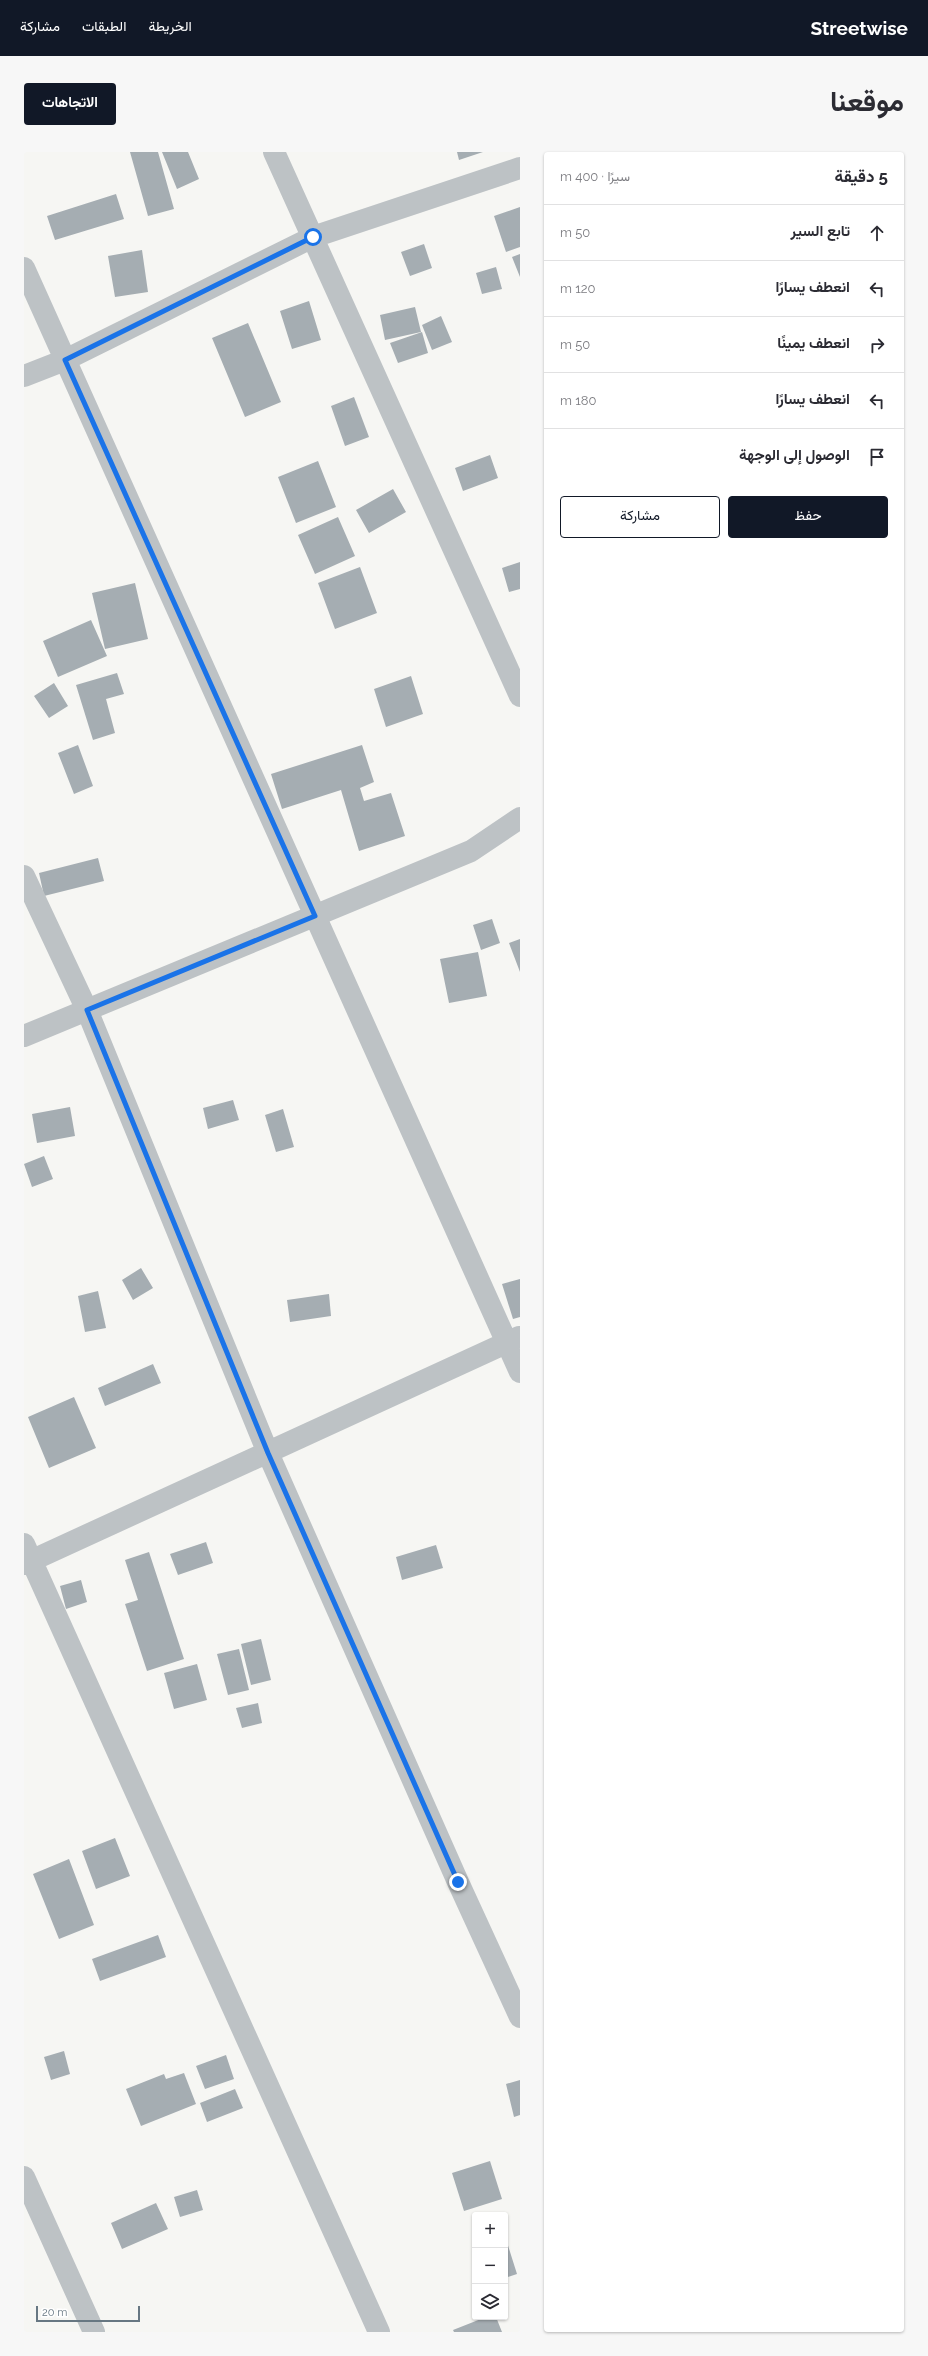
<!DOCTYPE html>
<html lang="ar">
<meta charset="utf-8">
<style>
:root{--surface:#fff;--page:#f7f7f7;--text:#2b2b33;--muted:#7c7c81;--line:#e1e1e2;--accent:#111827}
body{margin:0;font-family:Raleway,Vazirmatn,sans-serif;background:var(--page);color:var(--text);direction:rtl}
.controls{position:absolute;right:12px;bottom:12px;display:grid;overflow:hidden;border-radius:4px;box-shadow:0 1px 3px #0004}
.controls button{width:36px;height:36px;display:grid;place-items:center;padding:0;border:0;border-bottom:1px solid var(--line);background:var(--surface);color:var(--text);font:20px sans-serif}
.scale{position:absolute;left:12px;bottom:10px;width:104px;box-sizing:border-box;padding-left:4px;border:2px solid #677782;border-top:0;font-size:11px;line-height:14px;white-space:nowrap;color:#677782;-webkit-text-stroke:3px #fff;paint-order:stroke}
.stop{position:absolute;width:12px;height:12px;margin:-9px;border:3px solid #1a73e8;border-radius:50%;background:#fff}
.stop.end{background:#1a73e8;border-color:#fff;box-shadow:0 1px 4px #0008}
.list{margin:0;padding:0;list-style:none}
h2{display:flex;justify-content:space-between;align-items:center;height:52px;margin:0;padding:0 16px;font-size:17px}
h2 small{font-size:13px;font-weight:400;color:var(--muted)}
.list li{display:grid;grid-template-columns:26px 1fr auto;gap:12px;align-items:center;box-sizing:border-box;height:56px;padding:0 16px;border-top:1px solid var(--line)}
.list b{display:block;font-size:15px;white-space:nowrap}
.list em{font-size:13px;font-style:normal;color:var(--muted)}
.actions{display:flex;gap:8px;padding:12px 16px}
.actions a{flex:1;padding:9px 0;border:1px solid var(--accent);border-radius:4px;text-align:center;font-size:14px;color:var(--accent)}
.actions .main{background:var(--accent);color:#fff}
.icon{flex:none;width:22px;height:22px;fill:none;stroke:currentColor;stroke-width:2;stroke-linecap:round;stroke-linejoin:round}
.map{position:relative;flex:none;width:496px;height:2180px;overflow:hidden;direction:ltr;border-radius:4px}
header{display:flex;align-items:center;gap:24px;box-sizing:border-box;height:56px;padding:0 20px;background:var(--accent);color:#fff}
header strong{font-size:19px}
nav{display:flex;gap:22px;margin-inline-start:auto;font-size:14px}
.intro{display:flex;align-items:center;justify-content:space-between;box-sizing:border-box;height:96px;padding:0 24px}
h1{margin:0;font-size:28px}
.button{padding:10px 18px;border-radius:4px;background:var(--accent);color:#fff;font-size:14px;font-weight:700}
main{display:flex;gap:24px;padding:0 24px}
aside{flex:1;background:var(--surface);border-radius:4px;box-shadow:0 1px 3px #0004}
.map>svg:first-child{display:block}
.building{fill:#a5adb2}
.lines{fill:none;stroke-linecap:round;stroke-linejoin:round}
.minor{stroke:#bdc2c5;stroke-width:22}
.route{stroke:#1a73e8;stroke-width:5}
</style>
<header>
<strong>Streetwise</strong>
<nav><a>الخريطة</a><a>الطبقات</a><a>مشاركة</a></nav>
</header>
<div class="intro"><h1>موقعنا</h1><a class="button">الاتجاهات</a></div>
<main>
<aside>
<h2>5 دقيقة<small>سيرًا · 400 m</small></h2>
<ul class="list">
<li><svg class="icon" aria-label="ahead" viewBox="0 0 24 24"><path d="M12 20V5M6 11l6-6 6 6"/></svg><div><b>تابع السير</b></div><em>50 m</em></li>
<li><svg class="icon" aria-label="left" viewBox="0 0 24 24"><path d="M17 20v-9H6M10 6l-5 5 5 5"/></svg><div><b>انعطف يسارًا</b></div><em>120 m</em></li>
<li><svg class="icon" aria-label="right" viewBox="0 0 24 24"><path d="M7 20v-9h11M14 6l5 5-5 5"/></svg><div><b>انعطف يمينًا</b></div><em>50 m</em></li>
<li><svg class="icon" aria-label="left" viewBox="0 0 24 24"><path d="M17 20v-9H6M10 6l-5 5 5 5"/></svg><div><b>انعطف يسارًا</b></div><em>180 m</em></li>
<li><svg class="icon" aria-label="arrive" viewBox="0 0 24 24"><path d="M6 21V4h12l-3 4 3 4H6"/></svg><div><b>الوصول إلى الوجهة</b></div></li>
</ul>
<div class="actions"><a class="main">حفظ</a><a>مشاركة</a></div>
</aside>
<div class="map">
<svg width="496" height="2180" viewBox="0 0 496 2180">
<rect width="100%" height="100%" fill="#f6f6f3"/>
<path class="building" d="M106,0h28l16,57 -26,7z
M138,0h26l11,27 -22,10z
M433,0h26l-24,8z
M92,42l8,25 -69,21 -8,-24z
M496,55v40l-14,5 -12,-36z
M400,92l8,24 -22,8 -9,-24z
M118,98l6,42 -33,5 -7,-41z
M496,102v23l-8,-20z
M472,115l6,22 -20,5 -6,-21z
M285,149l12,39 -29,9 -12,-38z
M391,155l6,25 -36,8 -5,-25z
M417,164l11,26 -20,8 -10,-25z
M224,171l33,79 -36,15 -33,-79z
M398,180l6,21 -30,10 -8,-20z
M330,245l15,40 -24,9 -14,-40z
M466,303l8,23 -35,13 -8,-23z
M294,309l18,46 -40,16 -18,-46z
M369,337l13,23 -37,21 -13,-23z
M314,365l17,39 -40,18 -17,-39z
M496,410v27l-11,3 -7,-24z
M336,415l17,46 -42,16 -17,-46z
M111,431l13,56 -43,10 -13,-56z
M67,468l16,36 -49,21 -15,-36z
M93,521l7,21 -18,5 9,34 -22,7 -17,-55z
M387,524l12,38 -37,13 -12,-38z
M30,531l14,23 -19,12 -15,-22z
M54,593l15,41 -19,8 -16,-41z
M338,593l12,37 -14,6 4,13 27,-8 14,43 -46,15 -18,-61 -59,19 -11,-35z
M74,706l6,23 -60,15 -5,-23z
M468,767l8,24 -19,7 -8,-25z
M496,787v33l-11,-29z
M454,800l9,44 -38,7 -9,-44z
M209,948l6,20 -31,9 -5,-21z
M46,955l5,29 -38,7 -5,-29z
M259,957l11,38 -18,5 -11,-37z
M20,1004l9,23 -21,8 -8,-23z
M117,1116l12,20 -20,12 -11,-20z
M496,1127v38l-7,2 -11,-35z
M74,1139l8,37 -21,4 -7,-36z
M305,1142l2,22 -41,6 -3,-22z
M129,1212l8,19 -56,23 -7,-18z
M50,1245l22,51 -47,20 -21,-51z
M182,1390l7,21 -35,12 -8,-21z
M412,1393l7,23 -41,12 -6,-23z
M125,1400l35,107 -37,12 -22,-67 13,-4 -13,-40z
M57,1428l6,22 -21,7 -6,-23z
M237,1487l10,41 -20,5 -10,-41z
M215,1497l10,41 -21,5 -11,-41z
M173,1512l10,36 -33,9 -10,-36z
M234,1551l4,20 -20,5 -6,-20z
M91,1686l15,38 -34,13 -14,-38z
M45,1707l25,66 -35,14 -26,-65z
M134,1783l8,22 -66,24 -8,-22z
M40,1899l6,23 -19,6 -7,-23z
M202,1903l8,24 -29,10 -9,-23z
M160,1921l12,31 -55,22 -15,-37 38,-15 2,5z
M496,1928v35l-6,2 -8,-33z
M211,1937l8,19 -36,14 -7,-19z
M466,2009l12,38 -38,12 -12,-38z
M173,2038l6,20 -23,7 -6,-20z
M132,2051l12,26 -46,20 -11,-26z
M481,2084l12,38 -12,4z
M462,2165h10l6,15h-48l-1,-2z"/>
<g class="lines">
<path class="minor" d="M250,0l246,544
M0,116l496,1104
M0,224l41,-16 248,-123 207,-69
M0,724l63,134 181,443 190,429 62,135
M0,884l447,-185 49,-33
M0,1392l355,788
M0,1412l495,-227
M0,2025l70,155"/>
</g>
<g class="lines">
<path class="route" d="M289,85l-248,123 250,556 -228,94 181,443 190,429"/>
</g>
</svg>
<div class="controls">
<button>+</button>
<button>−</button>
<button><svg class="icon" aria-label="layers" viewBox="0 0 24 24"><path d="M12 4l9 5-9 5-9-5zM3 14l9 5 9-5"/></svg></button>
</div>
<div class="scale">20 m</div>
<div class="stop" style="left:289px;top:85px"></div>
<div class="stop end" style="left:434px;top:1730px"></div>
</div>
</main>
